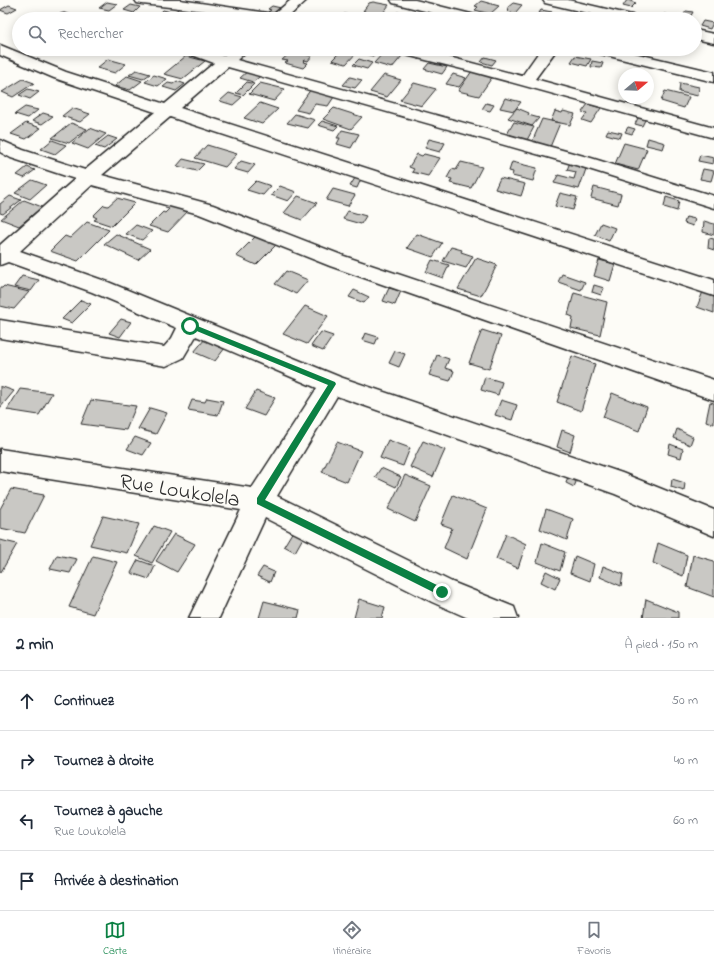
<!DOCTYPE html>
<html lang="fr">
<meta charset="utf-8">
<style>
:root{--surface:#fff;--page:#f6f6f7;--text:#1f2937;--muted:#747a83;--line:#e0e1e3;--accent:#0b8043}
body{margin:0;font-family:"Indie Flower",sans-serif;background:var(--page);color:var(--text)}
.compass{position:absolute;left:618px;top:68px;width:36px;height:36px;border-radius:50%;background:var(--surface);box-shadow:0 2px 10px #0003;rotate:71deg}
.stop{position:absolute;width:12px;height:12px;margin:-9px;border:3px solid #0b8043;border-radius:50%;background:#fff}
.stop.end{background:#0b8043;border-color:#fff;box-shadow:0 1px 4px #0008}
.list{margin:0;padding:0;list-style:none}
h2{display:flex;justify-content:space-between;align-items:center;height:52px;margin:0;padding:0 16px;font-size:17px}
h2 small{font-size:13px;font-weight:400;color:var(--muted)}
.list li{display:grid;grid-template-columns:26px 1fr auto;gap:12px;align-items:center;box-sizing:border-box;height:60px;padding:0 16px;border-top:1px solid var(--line)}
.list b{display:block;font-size:15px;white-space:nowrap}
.list p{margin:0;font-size:13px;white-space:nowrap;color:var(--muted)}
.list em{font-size:13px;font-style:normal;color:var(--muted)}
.icon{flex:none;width:22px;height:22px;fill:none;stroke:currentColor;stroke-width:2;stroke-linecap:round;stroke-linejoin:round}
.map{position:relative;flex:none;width:714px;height:618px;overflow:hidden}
.search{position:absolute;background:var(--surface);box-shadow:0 2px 10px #0003;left:12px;right:12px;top:12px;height:44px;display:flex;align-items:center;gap:10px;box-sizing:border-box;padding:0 14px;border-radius:22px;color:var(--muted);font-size:15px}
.sheet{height:292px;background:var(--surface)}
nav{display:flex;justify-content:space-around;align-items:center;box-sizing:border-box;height:56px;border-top:1px solid var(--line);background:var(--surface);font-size:11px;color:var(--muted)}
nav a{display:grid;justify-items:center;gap:2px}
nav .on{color:var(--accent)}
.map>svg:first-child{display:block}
.building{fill:#c9c8c4;stroke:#2b2b2b}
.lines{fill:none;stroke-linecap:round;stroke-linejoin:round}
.minor-casing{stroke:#2b2b2b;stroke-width:3}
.minor{fill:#fdfcf7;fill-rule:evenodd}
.route{fill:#0b8043}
.labels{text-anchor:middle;stroke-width:3;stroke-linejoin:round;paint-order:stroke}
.near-street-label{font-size:22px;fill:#2b2b2b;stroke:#fdfcf7}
</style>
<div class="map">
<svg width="714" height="618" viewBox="0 0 714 618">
<rect width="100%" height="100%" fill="#fdfcf7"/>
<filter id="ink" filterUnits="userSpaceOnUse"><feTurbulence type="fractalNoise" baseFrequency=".025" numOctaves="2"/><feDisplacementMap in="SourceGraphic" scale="8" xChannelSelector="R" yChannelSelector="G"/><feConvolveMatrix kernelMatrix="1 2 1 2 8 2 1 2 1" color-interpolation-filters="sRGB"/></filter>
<g filter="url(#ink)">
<path class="building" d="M627,0l9,3 -5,5 -8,-2z
M481,1l18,5 -9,8 -15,-4 3,-3 -3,-1z
M107,2l10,2 -8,6 -10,-2z
M373,2l16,3 -9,12 -17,-3 2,-3h-2l6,-8z
M513,3l9,2 -7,8 -8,-2 2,-2 -2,-1z
M9,5l8,3 -9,5 -8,-3z
M131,5l9,2 -6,6 -10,-3z
M272,6l9,2 -8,6 -5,-2 3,-2 -3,-1z
M179,8l13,3 -9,8 -15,-1z
M163,10l8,2 -4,4 -9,-1z
M541,10l11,2 -3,4 -10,-3z
M686,11l7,1 -4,7 -7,-1z
M397,12l17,3 -3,4h-19z
M344,14l24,4 -28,1z
M593,14l16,4 -20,1z
M664,14l10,2 -1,3h-11z
M703,21l10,2 -3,6 -10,-3z
M277,49h4l5,2 -7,4 -7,-2z
M312,49h6l4,1 -4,4 -9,-2z
M343,49h17l-14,15 -14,-4z
M370,49h4l5,1 -6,6 -8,-2z
M292,51l20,5 -4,5 -3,-1 -2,2 5,1 -5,5 -18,-5 3,-2 -6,-1z
M384,52l18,4 -10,12 -18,-5z
M186,56l19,5 -22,18 -19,-5z
M575,56l16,3 -4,7 -16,-4z
M485,57l11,3 -4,5 -11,-3z
M108,59l18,5 -11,9 -18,-5z
M359,59l13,4 -5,6 -14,-4z
M592,61l11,2 -2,5 -10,-1z
M429,63l18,4 -5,7 -18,-5z
M136,70l14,4 -7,5 -14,-4z
M249,70l14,4 -10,8 -13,-4z
M629,70l16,3 -18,1z
M472,71l21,5 -14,20 -21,-5z
M453,74l13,4 -7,9 -13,-3z
M154,75l13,4 -9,7 -13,-4z
M384,75l17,5 -14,17 -17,-5z
M127,76l15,5 -12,9 -15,-4z
M350,77l12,3 -7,8 -12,-3z
M23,79l11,4 -21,14 -11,-5z
M177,81l8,3 -9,7 -13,-4 5,-4 5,1z
M247,82l7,2 -11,11 -7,-2z
M260,83l25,6 -11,12 -25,-7z
M414,83l22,6 -14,17 -22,-6z
M680,83l19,4 -1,9 -19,-4z
M28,89l11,3 -9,7 -11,-4z
M311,89l25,5 -8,12 -13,-2 -6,9 -13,-3z
M665,91l24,6 -5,11 -23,-7z
M229,93l13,4 -9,8 -13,-4z
M505,98l16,4 -7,9 -14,-3z
M260,103l18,6 -16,15 -18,-6z
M486,103l8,2 -4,6 -8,-2z
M588,104l13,4 -10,15 -9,-3 5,-7 -5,-1z
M25,107l13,3 -10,8 -13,-4z
M72,108l18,6 -10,8 -18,-6z
M334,108l28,9 -11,12 -28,-10z
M517,108l12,5 -1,2 11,3 -7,8 -24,-8z
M555,111l7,2 1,-2 12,3 -5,11 -19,-4z
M43,113l10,3 -11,8 -10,-3z
M295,114l20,6 -7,8 -21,-5z
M639,116l7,2 -4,8 -7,-2z
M542,119l18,4 -10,24 -18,-5z
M322,121l16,5 -4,4 -16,-5z
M514,122l20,5 -7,13 -20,-6z
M26,123l15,5 -15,11 -15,-5z
M71,123l16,6 -18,14 -17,-5z
M628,127l7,2 -3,5 -7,-2z
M90,128l16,6 -18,15 -16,-6z
M342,130l17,4 -8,14 -14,-4 3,-6h-3z
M608,130l14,3 -2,5 -14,-4z
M108,136l9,3 -13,10 -9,-3z
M648,138l17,5 -2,6 -17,-4z
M429,139l16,4 -5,9 -15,-4z
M52,140l14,5 -11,9 -14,-5z
M624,143l23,6 -9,21 -23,-6z
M207,145l30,9 -12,13 -30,-9z
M417,154l5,2 2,-2 16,4 -12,18 -16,-4 2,-3 -5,-2z
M700,155l14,3 -1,6 -15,-3z
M183,159l21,5 -7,7 -20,-5z
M241,161l14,4 -7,8 -14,-4z
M461,162l21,5 -11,21 -21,-5 2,-4 -5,-1 5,-9 4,1z
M512,162l25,6 -4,13 -21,-5 1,-4 -4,-1z
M570,162l16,7 -7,20 -25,-6 4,-8 16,4 2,-7 -9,-2z
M27,167l8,3 -11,8 -7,-3z
M703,169l11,2 -3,10 -11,-2z
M355,178l6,1 -4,9 -7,-2z
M500,178l25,6 -4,12 -26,-7z
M32,180l14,5 -16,14 -15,-6z
M256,181l15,5 -8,9 -16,-5z
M280,186l16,6 -8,9 -17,-6z
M594,187l27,7 -3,11 -27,-7z
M333,189l22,6 -7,11 -22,-6z
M560,193l17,4 -4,13 -18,-4z
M10,196l11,4 -18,14 -3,-1v-9z
M298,196l19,7 -15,17 -18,-7z
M666,197l13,4 -2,10 -13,-4z
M117,198l18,5 -23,23 -18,-6 3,-2 -4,-2 11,-11 4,1z
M24,200l18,7 -23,19 -18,-7z
M170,203l20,6 -22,23 -19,-6 14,-14 2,1 4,-4 -4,-1z
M348,211l18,5 -5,8 -18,-5z
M686,217l9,2 -2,7 -9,-3z
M704,221l10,3v11l-11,-3z
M87,222l22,8 -31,31 -28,-10 15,-15 5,2z
M601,223l14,5 -6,13 -14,-6z
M136,225l16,6 -10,9 -16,-6z
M116,234l34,15 -12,11 -34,-16z
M417,234l25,9 -9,14 -26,-9z
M257,235l20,9 -21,21 -20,-9z
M709,238l5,1v11l-6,-2z
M451,247l11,3 -1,2 12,4 -7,12 -23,-7z
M476,258l21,7 -16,31 -23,-7z
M432,260l17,5 -6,13 -17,-6z
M599,260l16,4 -5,17 -16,-5z
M286,271l22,9 -12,14 -21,-10z
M562,274l23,8 -4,8 -23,-8z
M22,276l17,4 -8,11 -17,-4z
M594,285l10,3 -3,7 -9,-3z
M4,286l25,6 -15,17 -14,-3v-18h2z
M389,288l12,3 -6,14 -12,-4z
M704,289l10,3v21l-17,-6z
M354,290l15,7 -5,6 -15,-6z
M574,293l33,9 -7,33 -29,-7 2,-11 -5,-2z
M81,300l10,4 -19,19 -10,-4z
M305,306l23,10 -21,28 -24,-10z
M121,319l10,3 -11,15 -11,-4z
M482,330l19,6 -12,33 -20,-6z
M321,332l12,4 -10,15 -12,-5z
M365,333l13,4 -3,7 -13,-4z
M205,339l20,9 -10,13 -21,-9z
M395,351l10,3 -6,13 -10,-4z
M437,355l12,4 -4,9 9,3 -4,10 -21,-6z
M572,356l23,8 -14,47 -24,-9z
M485,377l17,5 -4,13 -17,-5z
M0,386l14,5 -14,17z
M20,389l32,4 -13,22 -32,-5z
M256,391l19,7 -11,18 -19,-7z
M612,393l35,14 -8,24 -36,-14z
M207,398l16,3 -5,14 -30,-5 4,-10 13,2z
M91,400l45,6 -10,24 -45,-6z
M501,400l16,5 -5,15 -17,-5z
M710,402l4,1v21l-8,-3z
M150,408l17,5 -11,21 -18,-5z
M677,429l16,8 -3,8 -16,-7z
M562,430l13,5 -5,17 -13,-5z
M135,437l16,6 -8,12 -16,-6z
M388,440l22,8 -7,18 -23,-8z
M423,441l22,9 -12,27 -23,-10z
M337,442l24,9 -14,31 -25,-10z
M670,444l13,5 -2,9 -13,-4z
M381,468l20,9 -5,10 -21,-10z
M569,473l9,4 -4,10 -8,-4z
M405,475l26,11 -16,36 -27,-13z
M672,479l13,4 -1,8 -13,-4z
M11,489l33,6 -19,38 -25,-5v-19z
M453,495l34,14 -20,50 -23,-11 8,-20 -11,-4z
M546,509l27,10 -6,21 -27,-11z
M103,516l36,8 -12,29 -37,-8z
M154,526l16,6 -18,31 -16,-7z
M293,531l11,5 -9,16 -11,-6z
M174,534l21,10 -18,28 -21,-11z
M506,534l20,10 -8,24 -22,-9z
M0,540l17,4 -16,28h-1z
M542,543l23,9 -5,19 -23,-9z
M658,543l29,12 -4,21 -30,-13z
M57,555l20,4 -7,14 -20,-4z
M693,555l21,6v36l-27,-10z
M93,556l24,6 -24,52 -24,-7z
M575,556l19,8 -4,17 -20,-8z
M138,560l17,6 -6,13 -18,-6z
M603,566l20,8 -2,12 -21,-9z
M263,567l11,5 -4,10 -13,-6z
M546,571l14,7 -5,11 -14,-7z
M359,599l26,8 -3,11h-28z
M646,599l32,13v6h-35z
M264,601l36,9 -2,8h-39z"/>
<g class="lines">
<g class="minor-casing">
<path id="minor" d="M135,0h45l94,14 17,-14h16l-21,19h-34l-46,-8 -64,-7 -5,-1z
M391,0h24l64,16 2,3h-24l-64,-16z
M543,0h25l68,16 2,3h-25l-68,-16z
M64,14l8,2 2,3h-16l1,-4z
M695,30l19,4v9l-19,-4z
M0,45l66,27 99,32 49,-41 -30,-11 -3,-3h23l19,7 9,-7h17l-12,11 354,98 123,38v12l-135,-42 -351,-99 -48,41 534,172v16l-544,-179 -68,58 111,30 131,51 370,124v20l-384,-134 -131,-52 -107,-29 -72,66 88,31 232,95 282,96 92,37v26l-99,-42 -278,-98 -60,100 175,86 62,25 4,11h-50l-36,-16 -167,-84 -46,100h-30l52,-108 -241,-39v-22l252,39 65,-100 -121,-52 -13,22 -17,8 -166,-28v-18l164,27 8,-9 5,-10 -85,-36 -84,-30 -8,3v-20l75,-66 -64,-21 -11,-6v-12l23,10 62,20 70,-58 -101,-34 -54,-23z
M391,49h27l104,27 19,-27h16l-22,30 179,49v10l-244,-67 -76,-19z
M590,49h27l97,23v10l-121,-30z"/>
</g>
<use href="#minor" class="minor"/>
</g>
</g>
<path class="route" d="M190,323l145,59 1,2 -71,116 180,89 2,3 -2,3 -3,1 -3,-1 -182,-91v-6l71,-113 -141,-58v-3z"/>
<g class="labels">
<g class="near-street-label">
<text transform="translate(180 489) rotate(9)" y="8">Rue Loukolela</text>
</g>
</g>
</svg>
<svg class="compass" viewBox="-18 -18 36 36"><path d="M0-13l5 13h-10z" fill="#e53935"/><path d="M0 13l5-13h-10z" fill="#747a83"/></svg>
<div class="stop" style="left:190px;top:326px"></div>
<div class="stop end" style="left:442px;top:592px"></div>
<div class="search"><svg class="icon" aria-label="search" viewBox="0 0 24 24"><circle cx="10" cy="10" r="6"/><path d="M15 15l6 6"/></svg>Rechercher</div>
</div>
<section class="sheet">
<h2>2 min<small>À pied · 150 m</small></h2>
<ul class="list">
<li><svg class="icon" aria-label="ahead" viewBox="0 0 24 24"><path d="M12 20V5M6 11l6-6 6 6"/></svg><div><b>Continuez</b></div><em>50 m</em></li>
<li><svg class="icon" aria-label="right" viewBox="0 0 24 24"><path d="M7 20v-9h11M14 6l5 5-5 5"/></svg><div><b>Tournez à droite</b></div><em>40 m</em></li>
<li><svg class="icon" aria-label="left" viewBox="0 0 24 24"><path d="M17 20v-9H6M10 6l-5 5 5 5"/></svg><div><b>Tournez à gauche</b><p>Rue Loukolela</p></div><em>60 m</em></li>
<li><svg class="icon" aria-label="arrive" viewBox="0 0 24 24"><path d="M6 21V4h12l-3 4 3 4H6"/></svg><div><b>Arrivée à destination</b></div></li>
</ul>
</section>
<nav>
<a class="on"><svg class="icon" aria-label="map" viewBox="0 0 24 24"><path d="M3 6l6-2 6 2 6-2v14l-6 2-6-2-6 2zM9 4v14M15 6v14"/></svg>Carte</a>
<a><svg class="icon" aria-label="directions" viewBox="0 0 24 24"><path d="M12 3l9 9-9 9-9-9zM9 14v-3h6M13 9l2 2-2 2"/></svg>Itinéraire</a>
<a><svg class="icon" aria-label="saved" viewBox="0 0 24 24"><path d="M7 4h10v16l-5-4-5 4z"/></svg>Favoris</a>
</nav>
